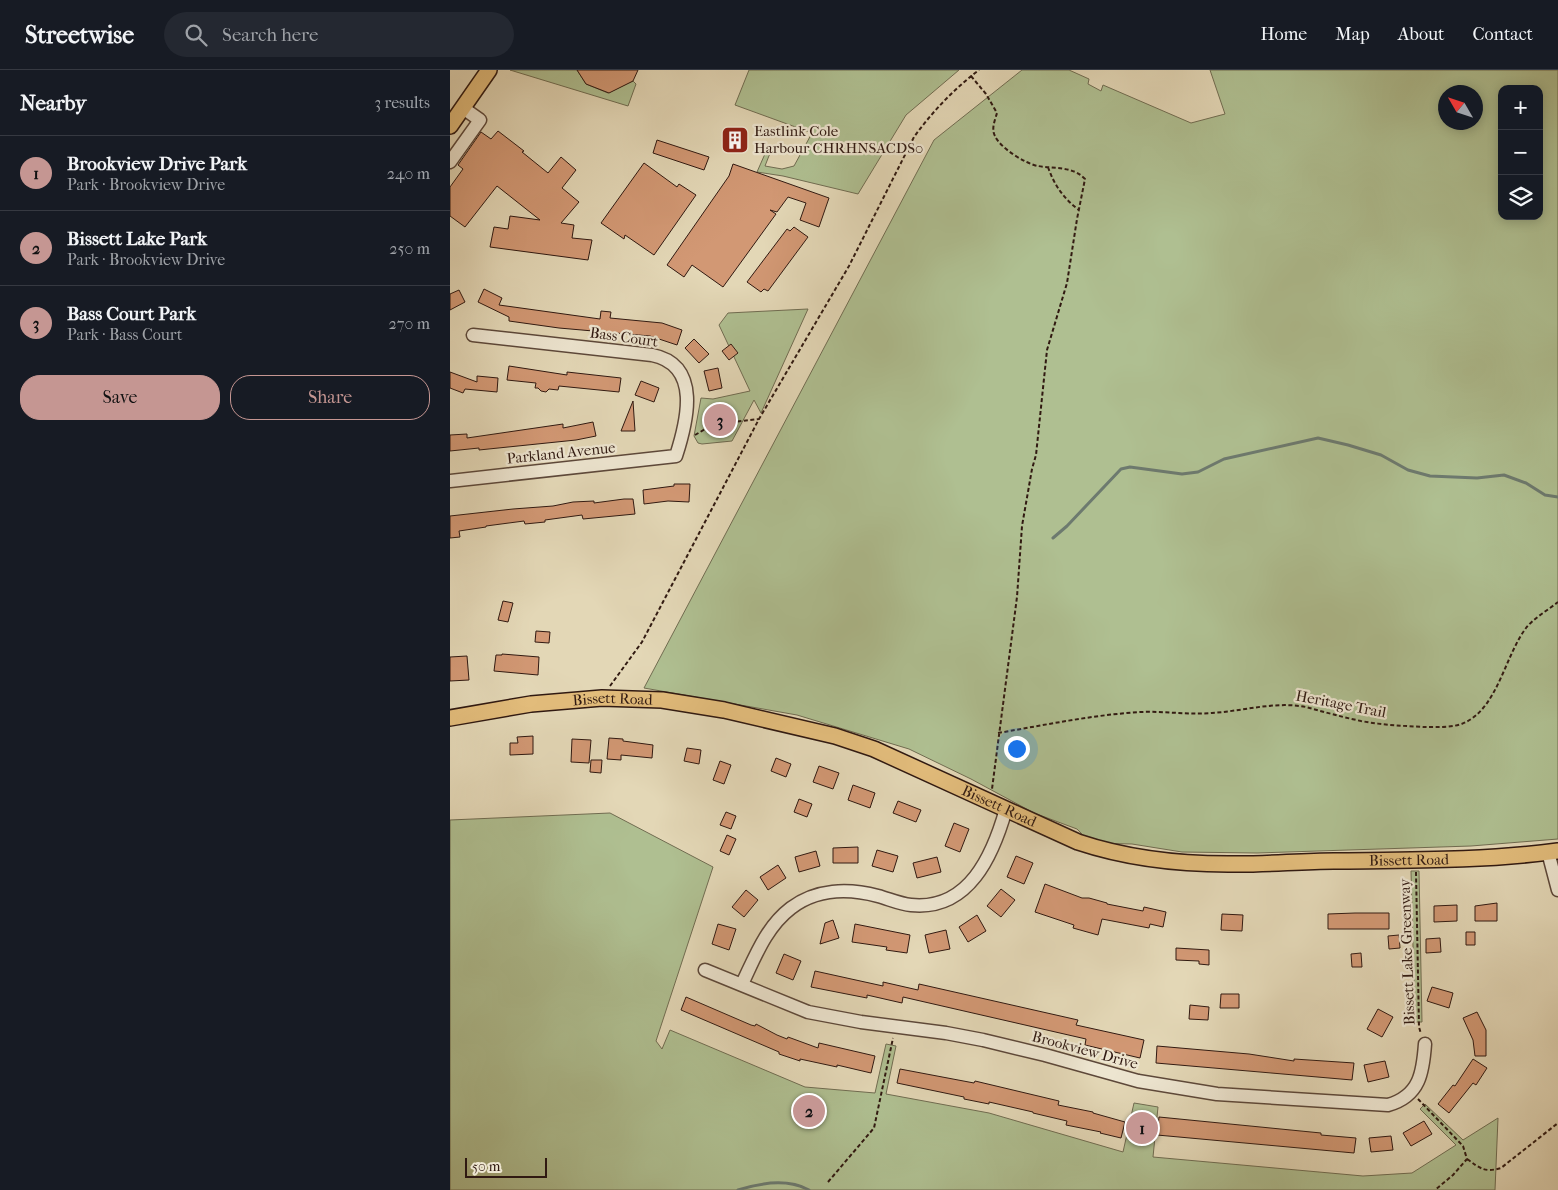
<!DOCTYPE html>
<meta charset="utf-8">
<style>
:root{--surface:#171b24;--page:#242831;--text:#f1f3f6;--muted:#9ea1a6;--line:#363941;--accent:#c59692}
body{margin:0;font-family:"IM FELL French Canon",serif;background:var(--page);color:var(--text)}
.controls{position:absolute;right:15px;top:15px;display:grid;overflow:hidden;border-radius:10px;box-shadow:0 2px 12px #0003}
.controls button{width:45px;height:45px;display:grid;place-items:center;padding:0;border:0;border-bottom:1px solid var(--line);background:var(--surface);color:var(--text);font:25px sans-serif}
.compass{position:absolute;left:988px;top:15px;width:45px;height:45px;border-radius:50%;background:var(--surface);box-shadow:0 2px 12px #0003;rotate:309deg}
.scale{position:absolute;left:15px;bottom:12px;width:82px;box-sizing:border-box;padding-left:5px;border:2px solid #301911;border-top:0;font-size:14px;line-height:18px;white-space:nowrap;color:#301911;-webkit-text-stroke:4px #ede5d0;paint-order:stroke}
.you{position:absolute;left:566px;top:678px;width:18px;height:18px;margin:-12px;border:4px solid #fff;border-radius:50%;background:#1a73e8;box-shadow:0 0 0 8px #1a73e833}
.badge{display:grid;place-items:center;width:32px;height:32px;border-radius:50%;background:var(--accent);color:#111;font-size:16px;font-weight:700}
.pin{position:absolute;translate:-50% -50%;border:2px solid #fff;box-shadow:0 1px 5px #0006}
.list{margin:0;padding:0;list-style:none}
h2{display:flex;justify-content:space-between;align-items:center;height:65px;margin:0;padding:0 20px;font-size:21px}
h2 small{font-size:16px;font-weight:400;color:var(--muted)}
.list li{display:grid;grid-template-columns:32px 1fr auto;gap:15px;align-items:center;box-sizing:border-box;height:75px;padding:0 20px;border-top:1px solid var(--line)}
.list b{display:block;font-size:19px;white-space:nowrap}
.list p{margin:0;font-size:16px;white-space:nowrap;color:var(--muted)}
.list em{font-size:16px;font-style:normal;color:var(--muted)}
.actions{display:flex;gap:10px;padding:15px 20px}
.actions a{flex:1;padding:11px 0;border:1px solid var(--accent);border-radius:20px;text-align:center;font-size:18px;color:var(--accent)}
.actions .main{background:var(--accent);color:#111}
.icon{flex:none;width:28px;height:28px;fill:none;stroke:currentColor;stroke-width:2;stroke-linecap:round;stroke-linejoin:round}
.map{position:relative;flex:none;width:1108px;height:1120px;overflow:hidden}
header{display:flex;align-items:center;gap:30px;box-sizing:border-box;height:70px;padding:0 25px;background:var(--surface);border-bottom:1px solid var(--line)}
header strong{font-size:24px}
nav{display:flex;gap:28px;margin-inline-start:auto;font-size:18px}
.search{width:350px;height:45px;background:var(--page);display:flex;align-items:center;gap:12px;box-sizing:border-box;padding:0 18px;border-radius:28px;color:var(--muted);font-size:19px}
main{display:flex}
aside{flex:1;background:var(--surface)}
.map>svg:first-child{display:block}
.green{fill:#afbf91;stroke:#706c51;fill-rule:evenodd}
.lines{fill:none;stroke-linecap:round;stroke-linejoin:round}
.stream{stroke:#6d7a6f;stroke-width:3}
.building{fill:#d29874;stroke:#301911}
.minor-casing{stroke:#5d483a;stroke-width:15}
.major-casing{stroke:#301911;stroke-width:18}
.path{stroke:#301911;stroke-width:2;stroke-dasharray:4 2.5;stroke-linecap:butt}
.minor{stroke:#ede5d0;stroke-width:12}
.major{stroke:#e2bc7b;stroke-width:15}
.labels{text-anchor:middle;stroke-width:4.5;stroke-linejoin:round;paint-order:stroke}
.poi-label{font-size:15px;fill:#301911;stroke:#ede5d0;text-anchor:start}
.street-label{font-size:15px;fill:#301911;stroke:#ede5d0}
</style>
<header>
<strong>Streetwise</strong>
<div class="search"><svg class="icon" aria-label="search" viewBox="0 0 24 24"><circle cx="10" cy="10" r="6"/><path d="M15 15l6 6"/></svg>Search here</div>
<nav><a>Home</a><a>Map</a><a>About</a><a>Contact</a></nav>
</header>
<main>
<aside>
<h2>Nearby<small>3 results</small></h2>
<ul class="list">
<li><span class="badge">1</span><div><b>Brookview Drive Park</b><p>Park · Brookview Drive</p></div><em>240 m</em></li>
<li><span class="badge">2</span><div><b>Bissett Lake Park</b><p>Park · Brookview Drive</p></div><em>250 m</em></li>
<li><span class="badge">3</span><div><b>Bass Court Park</b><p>Park · Bass Court</p></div><em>270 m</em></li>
</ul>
<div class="actions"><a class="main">Save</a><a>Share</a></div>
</aside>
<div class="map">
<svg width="1108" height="1120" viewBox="0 0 1108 1120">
<rect width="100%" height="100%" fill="#e3d7b6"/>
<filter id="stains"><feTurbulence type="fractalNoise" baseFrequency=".004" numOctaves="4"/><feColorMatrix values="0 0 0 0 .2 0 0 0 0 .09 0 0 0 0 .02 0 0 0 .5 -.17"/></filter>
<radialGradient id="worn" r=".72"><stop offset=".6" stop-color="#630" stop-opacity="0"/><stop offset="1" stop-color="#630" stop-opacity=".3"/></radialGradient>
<path class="green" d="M60,0h67l9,14 22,9 25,-12 3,3 -8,22z
M299,0h210l-53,45 -48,79 -75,-18 -26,-4 11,-25 4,1 -7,18 17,3 12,-3 18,-33 -77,-28z
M572,0h47l20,9 -1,5 13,7 2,-6 88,38 34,-9 -15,-44h348v769l-87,7 -214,7 -75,-1 -50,-8 -41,-1 -14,-14 -43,-16 -63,-34 -62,-30 -112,-34 -153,-27 290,-548zM1052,19h37v127h-37zM996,22h30v30h-30z
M358,239l-47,104 -7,-13 -22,41 -30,3 -4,-1 -4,-7 7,-38 12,1 37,-8 -31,-66 9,-12z
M160,743l103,54 -57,174 6,8 8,-19 135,57 70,6 11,-49 10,2 -10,48 103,19 134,39 11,-49 24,4 -5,50 210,19 49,-3 44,-28 -36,-36 5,-5 38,36 35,-22 -3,72h-1045v-370z
M961,801h8l3,151h-7z"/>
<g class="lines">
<path class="stream" d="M603,468l14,-12 54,-57 9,-2 52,7 16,-2 26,-13 94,-21 30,7 33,10 27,15 22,6 47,2 27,-3 22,8 19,12 13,2
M288,1120c22,-7 49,-12 71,0"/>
</g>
<path class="building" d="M127,0h61l-5,11 -24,12 -23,-9z
M48,61l26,20 -2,1 26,21 13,-16 15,13 -14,18 17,14 -18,21 13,2 -2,13 20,2 -4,20 -98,-13 4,-20 14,2 2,-13 30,4 -43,-34 -32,41 -15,-11v-29l13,-18 -5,-4 23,-33 10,7z
M283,62l8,3 -3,9 -9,-3z
M207,70l52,17 -5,13 -51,-17z
M194,93l33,24 2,-3 17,11 -42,60 -29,-20 -1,4 -23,-16z
M283,94l96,34 -10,29 -19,-7 6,-17 -18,-6 -11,15 -7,-2 6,4 -53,73 -31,-22 -8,12 -17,-12 62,-89z
M344,157l14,10 -40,54 -4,-2 -3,3 -14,-10 40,-53 3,2z
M34,219l18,9 -3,7 101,14 1,-8 10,1 -1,6 52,5 20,7 -5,15 -27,-9 -91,-8 -50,-7v-4l-31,-15z
M9,220l6,12 -15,8v-16z
M244,269l15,15 -10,9 -14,-15z
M281,274l7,9 -9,7 -7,-9z
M59,296l58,9v-3l54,6 -2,14 -60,-6 -1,4 -9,-1 -3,3 -5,-1 -3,-3h-3l1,-5 -29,-3z
M268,298l4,20 -13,3 -5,-20z
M0,302l27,10v-6l21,2 -1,14 -32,-3 -2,4 -13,-5z
M191,311l18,7 -5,14 -19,-7z
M183,331l2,30h-14z
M143,352l3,14 -20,4 -97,10v-2l-29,3v-16l17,-1v4l96,-14v4z
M224,414h16l-1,18 -21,-1 -24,3 -1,-14 31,-4z
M174,429h9l2,15 -52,5 -1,-4 -37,5v2l-20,2 -1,-3 -38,5v1l-27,4 1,6 -10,1v-22l63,-7 40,-3 20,-4 21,-1v2z
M53,531l10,2 -5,19 -10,-2z
M86,561l14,1 -1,11 -14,-1z
M52,584l37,3 -1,18 -44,-4 2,-16h6z
M17,586l2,24 -19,1v-24z
M83,666v18l-23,1v-12h8l-1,-6z
M159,668l14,1v2l30,4 -1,13 -31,-3v5l-14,-1z
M122,669l19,1 -2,23 -18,-1z
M237,678l14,2 -2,14 -15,-3z
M326,688l15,6 -5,13 -15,-6z
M141,690h11l-1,13 -11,-1z
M270,691l11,4 -7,19 -11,-4z
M369,696l20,7 -6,16 -20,-7z
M403,715l22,8 -5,15 -22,-8z
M349,729l13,5 -5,13 -13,-5z
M448,731l23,9 -5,12 -23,-9z
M276,742l10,4 -5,13 -11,-4z
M504,753l15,6 -9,23 -15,-6z
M277,765l9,4 -7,16 -9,-4z
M408,777v16h-25v-15z
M427,780l21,6 -5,16 -21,-6z
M366,781l4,15 -21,6 -4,-15z
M566,786l17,7 -9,21 -17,-7z
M487,787l4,15 -24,6 -4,-15z
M328,795l8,13 -18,12 -8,-13z
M595,814l37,14h7l18,5v1l36,7 1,-4 22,5 -3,15 -13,-3 -1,4 -47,-9 -4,16 -25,-7 1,-3 -39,-13z
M551,819l14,11 -14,17 -14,-11z
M296,820l12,10 -14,17 -12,-10z
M1047,833v18h-22v-15z
M1007,835v16l-23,1v-16z
M905,843h34v16h-61v-15z
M772,844l21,1 -1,16 -21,-1z
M527,845l9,16 -18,11 -9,-15z
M383,850l6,18 -19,6 5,-21z
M268,854l18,5 -7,21 -17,-6z
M405,854l55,11 -3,18 -21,-3 1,-3 -35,-5z
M496,860l4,19 -21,4 -4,-18z
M1016,862h9v13h-9z
M949,865l1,13 -11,1 -1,-13z
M990,868l1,14 -15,1v-14z
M726,878l33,2v15l-10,-1v-3l-23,-1z
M911,883l1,14h-10l-1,-13z
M334,884l17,7 -8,19 -17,-7z
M365,901l68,15v-4l35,8 1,-6 159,36 -2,5 68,15 -4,18 -55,-13 1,-6 -183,-42 -1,6 -35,-8v3l-56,-11z
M982,917l21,6 -4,15 -22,-7z
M771,924h18v14h-19z
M236,927l65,28 4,1 1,-2 21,11 10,4 1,-2 30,11 1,-5 56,13 -4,17 -34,-8v2l-37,-8v2l-21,-7v-2l-98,-42z
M740,935l19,2 -1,13 -19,-1z
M928,939l15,8 -11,20 -15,-8z
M1027,942l9,18v26h-11l-2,-16 -10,-22z
M707,976l92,8 45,7v-2l60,4 -2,17 -196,-17z
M1023,989l14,9 -11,17 -3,-2 -24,30 -11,-9 15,-19 2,1z
M935,991l4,16 -21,5 -4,-17z
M450,999l74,14 1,-2 84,20 -1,4 35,7v1l32,9 -4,16 -21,-5 1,-1 -35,-7 1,-4 -34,-8v-1l-44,-10v2l-25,-5v-2l-67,-14z
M709,1047l162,16v2l35,3 -2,15 -197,-18z
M974,1051l8,13 -21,12 -8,-13z
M941,1066l2,14 -22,2 -2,-14z"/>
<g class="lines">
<g class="minor-casing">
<path id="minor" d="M0,92l30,-42 -17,-12
M0,411l226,-25c11,-34 26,-91 -24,-101l-179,-20
M1098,782l10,38
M255,900l103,42 53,10 85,11 37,7 62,15 93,26 79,13 171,11c32,-9 35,-33 37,-61
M292,914c13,-27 24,-57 49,-76 25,-19 57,-20 87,-12 11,3 22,8 33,9 58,6 82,-50 95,-96"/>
</g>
<g class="major-casing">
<g id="major">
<path d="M0,56l39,-56"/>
<path id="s1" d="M0,648l81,-14 71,-6 60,2 62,10 111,26 39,13 204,93c48,16 99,22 150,22 35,1 71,-3 106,-3 74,-1 150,0 224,-10"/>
</g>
</g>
<path class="path" d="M521,6l15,18 11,19c-2,7 -6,16 -2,23 5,12 31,28 43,30 17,3 35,0 47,13l-8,40 -10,64 -20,67 -11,105 -4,14 -10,57 -5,71 -25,192
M598,97c6,18 16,32 31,43
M245,365l19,-11 45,-5
M160,616l32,-44 117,-223 90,-153 65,-129c18,-25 40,-48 65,-67
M548,663c47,-8 94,-18 142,-21 24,-1 48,3 72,1 32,-2 62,-12 94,-6 18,5 36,10 55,14 21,4 42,5 64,6 12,0 30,1 41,-5 32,-16 39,-66 60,-94 8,-10 22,-18 32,-26
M966,802l3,155 2,7
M968,1029l45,47 4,13 -14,16 -18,15
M1017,1089c13,9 17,14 34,9l57,-45
M378,1112l46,-54 19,-90"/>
<use href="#minor" class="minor"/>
<use href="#major" class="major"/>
</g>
<defs>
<g id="building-square" transform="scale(1.4375)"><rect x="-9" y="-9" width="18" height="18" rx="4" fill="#8f2418" stroke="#ede5d0"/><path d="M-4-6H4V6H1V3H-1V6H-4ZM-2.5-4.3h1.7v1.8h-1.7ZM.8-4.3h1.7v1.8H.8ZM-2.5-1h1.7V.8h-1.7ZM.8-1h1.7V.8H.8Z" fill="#fff"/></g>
</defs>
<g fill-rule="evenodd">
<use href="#building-square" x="285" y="70"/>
</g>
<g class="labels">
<g class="poi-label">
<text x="304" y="66">Eastlink Cole<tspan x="304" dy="17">Harbour CHRHNSACDS0</tspan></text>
</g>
<g class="street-label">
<text transform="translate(174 267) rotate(8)" y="5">Bass Court</text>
<text transform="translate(111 383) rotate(-6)" y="5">Parkland Avenue</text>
<text dy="5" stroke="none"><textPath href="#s1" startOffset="164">Bissett Road</textPath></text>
<text transform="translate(891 634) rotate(11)" y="5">Heritage Trail</text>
<text dy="5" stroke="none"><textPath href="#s1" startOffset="569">Bissett Road</textPath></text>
<text dy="5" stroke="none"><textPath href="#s1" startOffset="989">Bissett Road</textPath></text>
<text transform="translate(957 882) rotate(-92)" y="5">Bissett Lake Greenway</text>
<text transform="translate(635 980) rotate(15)" y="5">Brookview Drive</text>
</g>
</g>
<rect width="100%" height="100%" filter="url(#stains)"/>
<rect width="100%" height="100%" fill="url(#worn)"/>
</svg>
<div class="controls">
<button>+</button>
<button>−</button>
<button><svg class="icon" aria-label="layers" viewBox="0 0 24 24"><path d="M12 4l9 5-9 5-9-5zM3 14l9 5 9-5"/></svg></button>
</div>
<svg class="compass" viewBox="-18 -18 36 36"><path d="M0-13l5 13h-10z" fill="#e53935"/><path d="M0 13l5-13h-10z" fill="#9ea1a6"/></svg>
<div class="scale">50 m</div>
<div class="you"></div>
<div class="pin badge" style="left:692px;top:1058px">1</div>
<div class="pin badge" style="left:359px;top:1041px">2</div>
<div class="pin badge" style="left:270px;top:350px">3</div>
</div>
</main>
